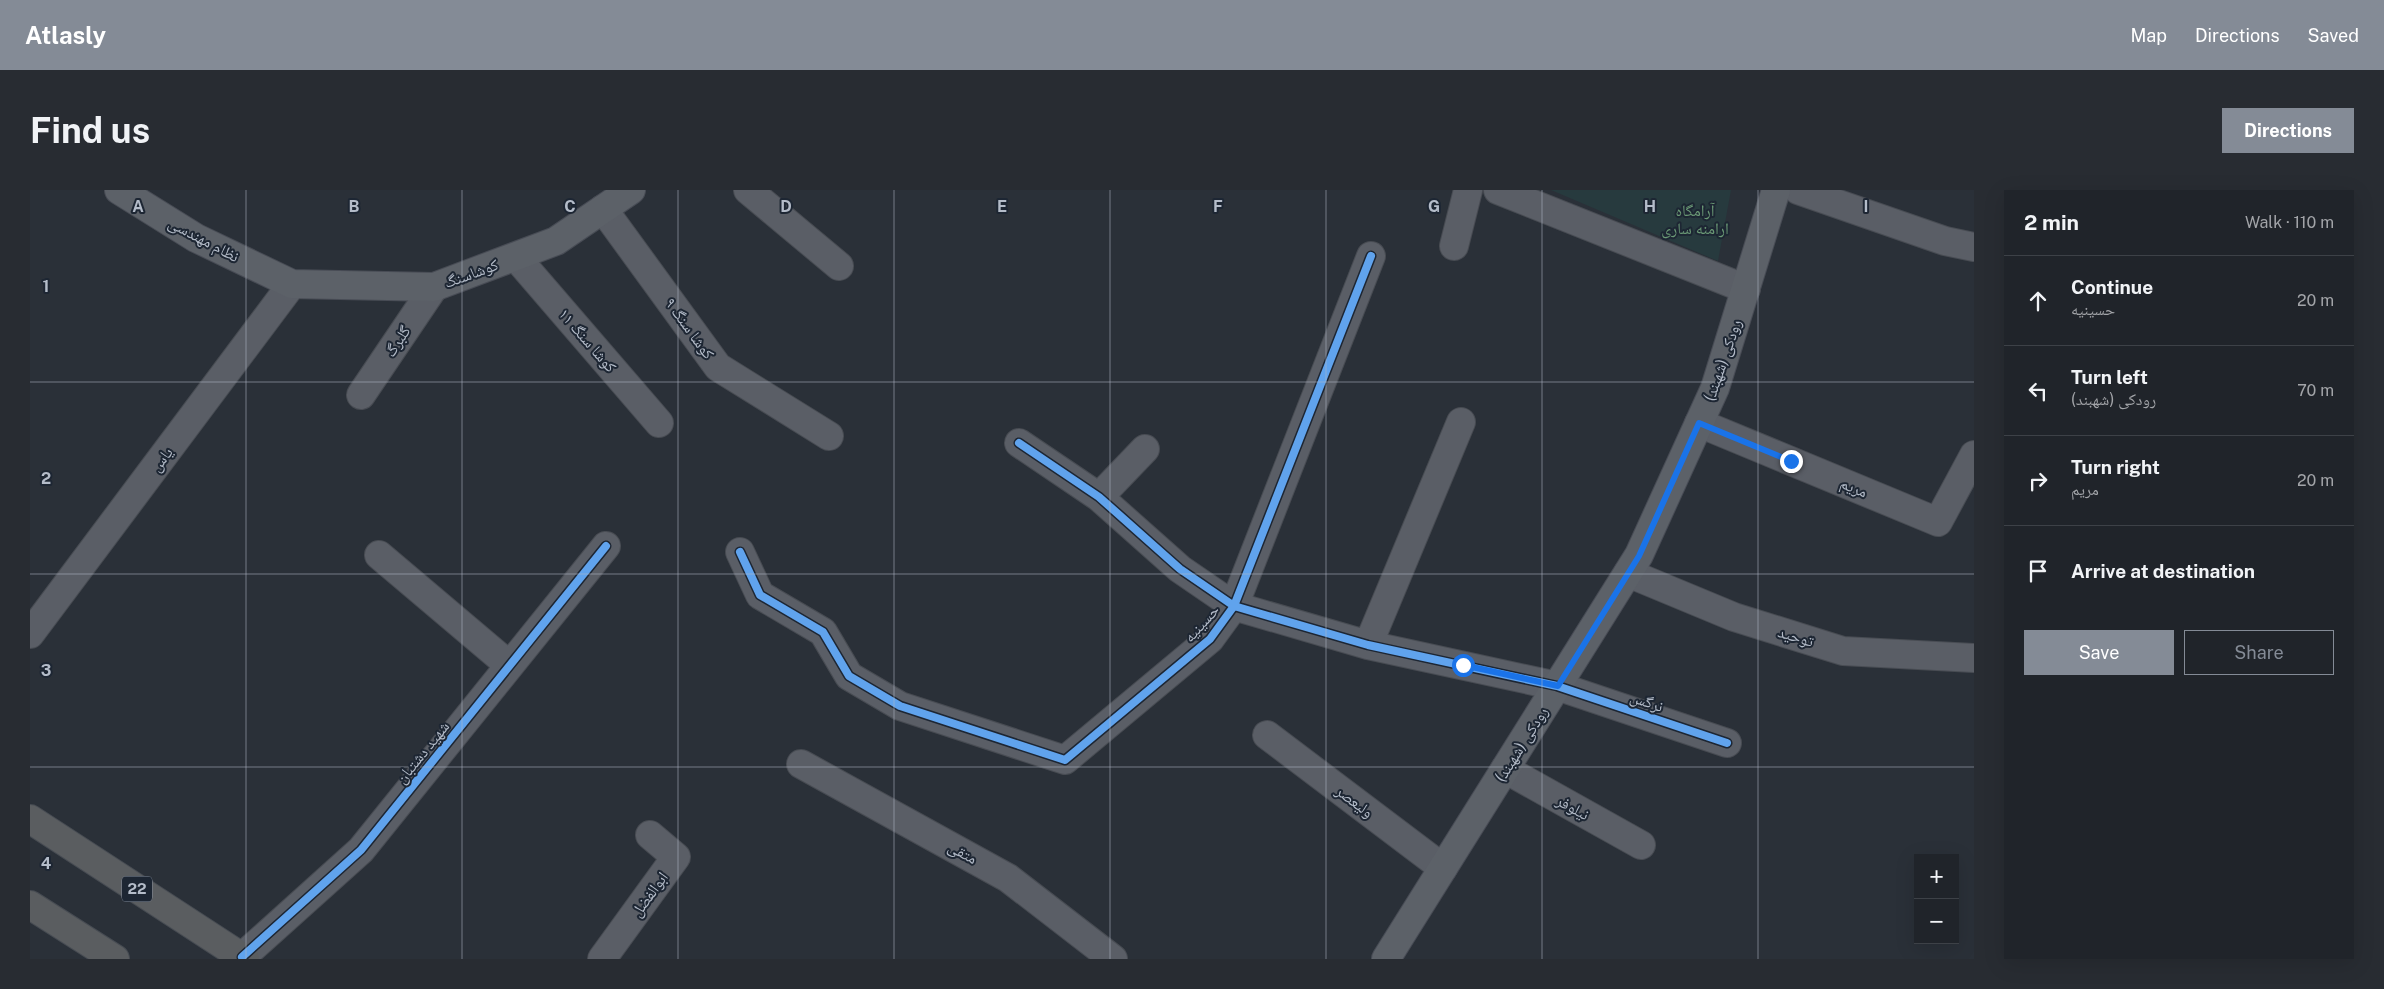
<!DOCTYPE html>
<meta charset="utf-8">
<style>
:root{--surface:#20242a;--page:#282c32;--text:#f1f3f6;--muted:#a2a4a8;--line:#3d4147;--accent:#848b96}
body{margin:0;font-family:"Public Sans","Noto Naskh Arabic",sans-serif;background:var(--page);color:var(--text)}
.controls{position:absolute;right:15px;bottom:15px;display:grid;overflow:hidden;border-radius:0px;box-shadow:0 5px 20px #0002}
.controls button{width:45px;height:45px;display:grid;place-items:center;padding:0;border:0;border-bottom:1px solid var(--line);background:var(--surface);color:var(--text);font:25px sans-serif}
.stop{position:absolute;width:15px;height:15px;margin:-11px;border:4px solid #1a73e8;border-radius:50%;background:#fff}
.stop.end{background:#1a73e8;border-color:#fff;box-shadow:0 1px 5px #0008}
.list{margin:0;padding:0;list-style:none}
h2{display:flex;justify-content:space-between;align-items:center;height:65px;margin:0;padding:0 20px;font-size:21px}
h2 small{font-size:16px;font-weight:400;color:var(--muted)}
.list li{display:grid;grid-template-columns:32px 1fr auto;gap:15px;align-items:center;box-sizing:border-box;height:90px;padding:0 20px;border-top:1px solid var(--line)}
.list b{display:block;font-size:19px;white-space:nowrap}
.list p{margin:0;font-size:16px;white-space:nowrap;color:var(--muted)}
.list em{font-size:16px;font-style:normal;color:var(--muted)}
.actions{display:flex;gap:10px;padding:15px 20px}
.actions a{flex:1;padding:11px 0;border:1px solid var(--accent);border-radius:0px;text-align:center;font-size:18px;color:var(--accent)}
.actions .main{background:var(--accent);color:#fff}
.icon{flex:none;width:28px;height:28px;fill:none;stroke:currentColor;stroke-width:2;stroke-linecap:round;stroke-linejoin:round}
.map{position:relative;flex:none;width:1944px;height:769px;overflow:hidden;border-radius:0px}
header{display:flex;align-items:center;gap:30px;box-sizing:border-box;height:70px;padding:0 25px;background:var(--accent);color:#fff}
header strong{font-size:24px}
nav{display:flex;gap:28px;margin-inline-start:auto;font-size:18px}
.intro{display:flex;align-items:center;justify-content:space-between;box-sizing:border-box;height:120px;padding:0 30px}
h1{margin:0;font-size:35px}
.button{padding:12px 22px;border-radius:0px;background:var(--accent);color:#fff;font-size:18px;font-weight:700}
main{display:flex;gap:30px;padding:0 30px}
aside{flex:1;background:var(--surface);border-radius:0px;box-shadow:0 5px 20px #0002}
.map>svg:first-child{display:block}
.green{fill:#273a3e}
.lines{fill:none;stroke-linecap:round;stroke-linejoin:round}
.minor-casing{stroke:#484c53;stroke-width:30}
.major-casing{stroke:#484c55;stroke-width:30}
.highway-casing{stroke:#474c53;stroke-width:30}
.minor{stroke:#5a5e66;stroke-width:28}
.major{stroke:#5c6168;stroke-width:28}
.highway{stroke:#5a5d60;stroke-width:28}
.cycleway-casing{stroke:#1d2633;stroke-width:11}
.cycleway{stroke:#60a3ed;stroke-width:8}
.route{stroke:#1a73e8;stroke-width:6}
.grid{fill:none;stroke:#b4bcc9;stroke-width:1;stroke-opacity:0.55}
.labels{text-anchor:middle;stroke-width:4;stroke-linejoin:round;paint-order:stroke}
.shield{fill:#1d2633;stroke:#878f9c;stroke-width:1}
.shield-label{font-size:15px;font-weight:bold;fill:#b4bcc9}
.park-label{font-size:16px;fill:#6b9a76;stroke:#1d2633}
.street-label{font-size:16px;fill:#b4bcc9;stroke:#1d2633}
.grid-label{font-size:16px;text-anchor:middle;font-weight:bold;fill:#b4bcc9;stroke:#1d2633;stroke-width:4;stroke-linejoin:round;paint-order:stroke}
</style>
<header>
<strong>Atlasly</strong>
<nav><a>Map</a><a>Directions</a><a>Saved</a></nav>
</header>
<div class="intro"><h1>Find us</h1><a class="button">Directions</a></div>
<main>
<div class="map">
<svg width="1944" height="769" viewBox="0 0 1944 769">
<rect width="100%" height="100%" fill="#2a3038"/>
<path class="green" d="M1521,0h180l-13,71z"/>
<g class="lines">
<g class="minor-casing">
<path id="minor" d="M718,0l91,76
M1468,0l248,99
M1768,0l147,51 29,6
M573,19l115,158 111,69
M1424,56l14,-56
M486,67l143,166
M331,205l73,-108
M1669,233l239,99 36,-67
M989,253l80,54 81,72 54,37 137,-350
M1069,307l46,-48
M710,362l20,43 63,37 26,44 51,30 165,54 145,-121 24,-33 134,39 189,41 170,57
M349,365l130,110
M1598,383l106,44 109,34 131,7
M0,444l262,-350
M1338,455l93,-223
M1237,545l176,133
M771,574l207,114 105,81
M1475,579l136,76
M212,767l119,-107 245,-304
M572,769l74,-102 -26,-22"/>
</g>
<g class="major-casing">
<path id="major" d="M89,0l77,48 96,46 142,3 122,-46 75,-51
M1356,769l253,-404 76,-167 61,-198"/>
</g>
<g class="highway-casing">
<path id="highway" d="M0,629l215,140
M0,715l85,54"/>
</g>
<use href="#minor" class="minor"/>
<use href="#major" class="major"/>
<use href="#highway" class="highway"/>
<g class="cycleway-casing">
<path id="cycleway" d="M989,253l80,54 81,72 54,37 137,-350
M710,362l20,43 63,37 26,44 51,30 165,54 145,-121 24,-33 134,39 189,41 170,57
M212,767l119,-107 245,-304"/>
</g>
<use href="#cycleway" class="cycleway"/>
</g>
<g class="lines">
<path class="route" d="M1433,475l95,21 81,-130 60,-133 92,38"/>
</g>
<path class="grid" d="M216,0v769M432,0v769M648,0v769M864,0v769M1080,0v769M1296,0v769M1512,0v769M1728,0v769M0,192h1944M0,384h1944M0,577h1944"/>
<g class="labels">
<rect class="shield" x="92" y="686.5" width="30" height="25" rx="4"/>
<g class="shield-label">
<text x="107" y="704">22</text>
</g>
<g class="park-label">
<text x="1665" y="26">آرامگاه<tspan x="1665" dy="18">ارامنه ساری</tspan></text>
</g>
<g class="street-label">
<text transform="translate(174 49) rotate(28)" y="6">نظام مهندسی</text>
<text transform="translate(441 83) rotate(-20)" y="6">کوشاسنگ</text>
<text transform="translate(660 138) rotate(54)" y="6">کوشا سنگ ۹</text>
<text transform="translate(558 150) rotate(49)" y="6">۱۱ کوشا سنگ</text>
<text transform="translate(367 151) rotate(-56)" y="6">گلبرگ</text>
<text transform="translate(1692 170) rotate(-71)" y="6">رودکی (شهبند)</text>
<text transform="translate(131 269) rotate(-53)" y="6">یاس</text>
<text transform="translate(1824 297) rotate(23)" y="6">مریم</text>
<text transform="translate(1171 433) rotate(-48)" y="6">حسینیه</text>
<text transform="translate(1766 446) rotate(17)" y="6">توحید</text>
<text transform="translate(1617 511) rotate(19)" y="6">نرگس</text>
<text transform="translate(1491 554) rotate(-58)" y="6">رودکی (شهبند)</text>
<text transform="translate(392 562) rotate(-51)" y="6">شهید دشتبان</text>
<text transform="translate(1325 611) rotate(37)" y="6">ولیعصر</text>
<text transform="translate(1543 617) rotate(29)" y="6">نیلوفر</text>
<text transform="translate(933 662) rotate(29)" y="6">متقی</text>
<text transform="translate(619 704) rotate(-54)" y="6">ابوالفضل</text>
</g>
</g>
<g class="grid-label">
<text x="108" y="22">A</text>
<text x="324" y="22">B</text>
<text x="540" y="22">C</text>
<text x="756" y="22">D</text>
<text x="972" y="22">E</text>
<text x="1188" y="22">F</text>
<text x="1404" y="22">G</text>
<text x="1620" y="22">H</text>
<text x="1836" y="22">I</text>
<text x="16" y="102">1</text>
<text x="16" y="294">2</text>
<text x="16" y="486">3</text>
<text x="16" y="679">4</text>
</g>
</svg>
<div class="controls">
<button>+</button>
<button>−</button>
</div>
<div class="stop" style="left:1433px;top:475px"></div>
<div class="stop end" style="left:1761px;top:271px"></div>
</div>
<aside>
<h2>2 min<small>Walk · 110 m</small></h2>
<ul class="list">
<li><svg class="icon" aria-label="ahead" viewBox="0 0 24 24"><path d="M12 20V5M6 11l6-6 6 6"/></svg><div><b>Continue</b><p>حسینیه</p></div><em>20 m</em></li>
<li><svg class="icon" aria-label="left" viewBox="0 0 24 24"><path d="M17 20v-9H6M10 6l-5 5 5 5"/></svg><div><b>Turn left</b><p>رودکی (شهبند)</p></div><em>70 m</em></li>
<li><svg class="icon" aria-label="right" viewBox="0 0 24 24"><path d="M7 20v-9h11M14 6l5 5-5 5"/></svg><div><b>Turn right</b><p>مریم</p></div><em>20 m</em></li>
<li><svg class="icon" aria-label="arrive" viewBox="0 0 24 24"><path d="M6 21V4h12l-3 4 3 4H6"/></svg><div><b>Arrive at destination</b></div></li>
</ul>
<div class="actions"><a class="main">Save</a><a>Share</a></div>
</aside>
</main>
